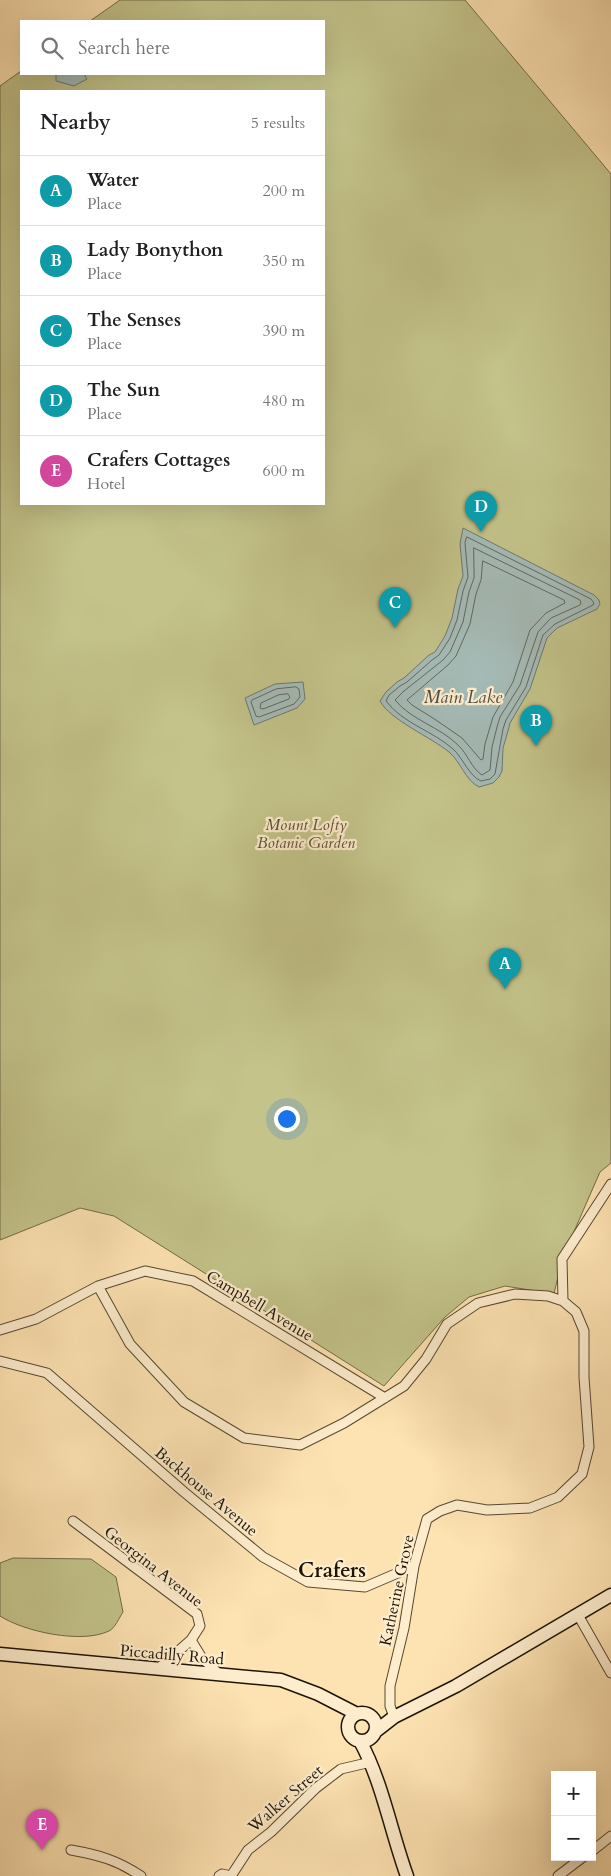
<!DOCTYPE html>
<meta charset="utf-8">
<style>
:root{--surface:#fff;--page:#f2f2f2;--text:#202124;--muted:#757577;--line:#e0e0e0;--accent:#111827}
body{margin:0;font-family:Cardo,serif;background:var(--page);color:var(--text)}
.controls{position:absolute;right:15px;bottom:15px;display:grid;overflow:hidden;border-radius:0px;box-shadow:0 5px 20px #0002}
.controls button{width:45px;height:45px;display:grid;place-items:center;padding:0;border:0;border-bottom:1px solid var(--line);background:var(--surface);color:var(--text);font:25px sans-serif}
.you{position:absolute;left:286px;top:1118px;width:18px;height:18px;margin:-12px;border:4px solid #fff;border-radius:50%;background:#1a73e8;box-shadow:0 0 0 8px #1a73e833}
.badge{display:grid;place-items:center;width:32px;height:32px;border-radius:50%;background:var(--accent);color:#fff;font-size:16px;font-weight:700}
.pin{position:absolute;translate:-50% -41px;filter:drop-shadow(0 1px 2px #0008)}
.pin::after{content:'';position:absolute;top:26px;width:18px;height:15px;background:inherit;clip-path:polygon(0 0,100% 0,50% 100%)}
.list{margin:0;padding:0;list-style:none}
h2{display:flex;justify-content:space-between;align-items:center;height:65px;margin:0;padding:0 20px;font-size:21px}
h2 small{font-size:16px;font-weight:400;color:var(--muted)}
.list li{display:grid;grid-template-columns:32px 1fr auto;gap:15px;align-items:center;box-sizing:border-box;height:70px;padding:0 20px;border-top:1px solid var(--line)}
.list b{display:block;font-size:19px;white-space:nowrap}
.list p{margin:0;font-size:16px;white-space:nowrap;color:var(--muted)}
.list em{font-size:16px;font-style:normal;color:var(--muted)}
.icon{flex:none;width:28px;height:28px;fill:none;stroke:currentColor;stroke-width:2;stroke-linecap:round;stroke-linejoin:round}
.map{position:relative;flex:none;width:611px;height:1876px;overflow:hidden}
.search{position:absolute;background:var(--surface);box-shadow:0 5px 20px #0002;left:20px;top:20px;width:305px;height:55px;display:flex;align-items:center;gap:12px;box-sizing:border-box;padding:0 18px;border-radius:0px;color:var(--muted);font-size:19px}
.panel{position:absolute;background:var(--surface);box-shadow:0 5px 20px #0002;left:20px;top:90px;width:305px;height:415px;border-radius:0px}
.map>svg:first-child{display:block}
.green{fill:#c3c38a;stroke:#706c48;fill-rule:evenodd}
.water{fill:#a5bbb7;stroke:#6f7870}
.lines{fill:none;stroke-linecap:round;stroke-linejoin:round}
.shore{stroke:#62685e;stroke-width:1}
.minor-casing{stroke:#564831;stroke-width:11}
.secondary-casing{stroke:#1e1406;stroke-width:15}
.minor{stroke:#feedcd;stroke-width:9}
.secondary{stroke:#feedcd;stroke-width:12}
.labels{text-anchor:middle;stroke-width:4.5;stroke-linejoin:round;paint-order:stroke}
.park-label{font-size:16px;font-style:italic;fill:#585134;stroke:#feedcd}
.street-label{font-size:16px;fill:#1e1406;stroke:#feedcd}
.water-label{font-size:18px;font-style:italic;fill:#4d4e44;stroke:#feedcd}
.district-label{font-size:21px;font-weight:bold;fill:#1e1406;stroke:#feedcd}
</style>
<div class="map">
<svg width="611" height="1876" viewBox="0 0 611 1876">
<rect width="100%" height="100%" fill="#fee3b2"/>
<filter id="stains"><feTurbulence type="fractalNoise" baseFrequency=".004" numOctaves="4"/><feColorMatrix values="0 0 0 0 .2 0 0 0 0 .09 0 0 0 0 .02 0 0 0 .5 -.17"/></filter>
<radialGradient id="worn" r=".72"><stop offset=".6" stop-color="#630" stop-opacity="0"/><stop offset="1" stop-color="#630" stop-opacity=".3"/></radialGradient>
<path class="green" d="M120,0h345l146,174v989l-11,9 -38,87 -8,35 -49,-8 -36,11 -24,20 -61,69 -270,-170 -34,-8 -80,32v-1154l21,-15v3h303v-53h-234zM21,91h303v413h-303z
M13,1558l78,1 25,18 7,35c-4,6 -8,16 -14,19 -27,13 -84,1 -109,-15v-53z"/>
<path class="water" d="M56,74h28l3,5 -13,7 -18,-5z
M463,528l131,67 5,5 1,4 -3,5 -40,19 -10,10 -17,51 -20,34 -2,8 -5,17 -1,23 -3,6 -6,6 -14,4c-14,-7 -18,-25 -30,-35 -18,-15 -59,-32 -69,-51l6,-9 11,-10 7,-4 25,-23 6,-3 10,-16 7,-18 6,-29 5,-13 -3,-32z
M303,682l2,17 -8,9 -43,17 -9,-27 30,-14z"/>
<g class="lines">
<path class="shore" d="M467,537l124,62 3,4 -1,2 -38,19 -12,11 -17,52 -20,33 -3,9 -8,45 -5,5 -9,2c-12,-5 -18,-23 -28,-32 -20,-18 -51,-26 -67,-48l3,-6 11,-9 7,-4 25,-22 7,-5 11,-17 7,-18 6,-29 5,-14 -3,-34z
M474,548l106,52 1,3 -1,2 -29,13 -13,14 -18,53 -20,32 -3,10 -5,20 -2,23 -8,5c-10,-6 -15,-22 -24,-30 -18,-18 -47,-25 -63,-45l9,-9 39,-31 7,-8 13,-30 6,-30 5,-14z
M483,561l81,39 1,3 -19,10 -16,17 -17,52 -20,35 -8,27 -2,15 -2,1 -19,-22 -26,-18 -24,-15 -5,-5 41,-35 8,-9 14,-32 6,-30 5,-14z
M296,687l3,2 1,8 -6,7 -35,13 -3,-1 -5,-14 1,-2 24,-11z
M288,694l2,3 -1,2 -26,10 -3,-1 1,-5 17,-8z"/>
<g class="minor-casing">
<path id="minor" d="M98,1286l32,58 54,58 60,36 56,7 44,-22 60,-37 22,-27 21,-35 31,-21 37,-9 33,2 15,5 13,11 8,19v46l5,70 -7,27 -24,23 -28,11 -43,2 -30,-5 -17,6 -13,8 -13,47 -10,62 -14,58v20l4,11
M563,1301l-1,-42 49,-75
M0,1330l36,-11 62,-33 47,-15 48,10 192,117
M0,1361l47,12 137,119 79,65 45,25 57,5 49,-21
M73,1521l124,93 3,12 -9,14 -33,29
M578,1615l33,58
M191,1640l11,18 17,16
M71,1850c28,5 46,10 70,26
M592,1851l19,-15
M219,1876l3,-2 9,2
M231,1876l17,-26 23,-18 45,-44 25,-19 30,-7
M558,1876l25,-19"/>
</g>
<g class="secondary-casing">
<path id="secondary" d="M0,1654l281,26 37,14 39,20
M348 1727a14 14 0 1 1 28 0a14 14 0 1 1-28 0Z
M376,1731l18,-14 62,-31 155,-91
M360,1741c22,40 31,91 47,135"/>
</g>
<use href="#minor" class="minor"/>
<use href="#secondary" class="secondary"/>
</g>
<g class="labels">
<g class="park-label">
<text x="306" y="830">Mount Lofty<tspan x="306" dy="18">Botanic Garden</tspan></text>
</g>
<g class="street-label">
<text transform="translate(260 1305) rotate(31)" y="6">Campbell Avenue</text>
<text transform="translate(207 1491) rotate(40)" y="6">Backhouse Avenue</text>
<text transform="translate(154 1566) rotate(38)" y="6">Georgina Avenue</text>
<text transform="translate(396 1590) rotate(-78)" y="6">Katherine Grove</text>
<text transform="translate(172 1654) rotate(5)" y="6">Piccadilly Road</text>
<text transform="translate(285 1798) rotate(-41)" y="6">Walker Street</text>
</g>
<g class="water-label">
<text x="463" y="703">Main Lake</text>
</g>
<g class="district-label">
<text x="332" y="1577">Crafers</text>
</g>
</g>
<rect width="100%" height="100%" filter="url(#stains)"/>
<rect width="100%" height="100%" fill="url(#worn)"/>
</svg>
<div class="controls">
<button>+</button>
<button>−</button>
</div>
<div class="you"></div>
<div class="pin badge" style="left:505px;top:989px;background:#0f9aa8">A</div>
<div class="pin badge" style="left:536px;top:746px;background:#0f9aa8">B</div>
<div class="pin badge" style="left:395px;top:628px;background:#0f9aa8">C</div>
<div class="pin badge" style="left:481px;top:532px;background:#0f9aa8">D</div>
<div class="pin badge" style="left:42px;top:1850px;background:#d1479c">E</div>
<div class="search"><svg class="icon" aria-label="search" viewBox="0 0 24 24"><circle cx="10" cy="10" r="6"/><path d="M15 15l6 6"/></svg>Search here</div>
<section class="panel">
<h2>Nearby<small>5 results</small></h2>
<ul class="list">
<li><span class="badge" style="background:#0f9aa8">A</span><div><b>Water</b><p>Place</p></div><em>200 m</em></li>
<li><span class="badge" style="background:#0f9aa8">B</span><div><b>Lady Bonython</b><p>Place</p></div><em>350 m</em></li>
<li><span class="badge" style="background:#0f9aa8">C</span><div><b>The Senses</b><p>Place</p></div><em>390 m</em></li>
<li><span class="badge" style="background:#0f9aa8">D</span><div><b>The Sun</b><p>Place</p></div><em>480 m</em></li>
<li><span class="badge" style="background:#d1479c">E</span><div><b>Crafers Cottages</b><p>Hotel</p></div><em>600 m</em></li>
</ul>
</section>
</div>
